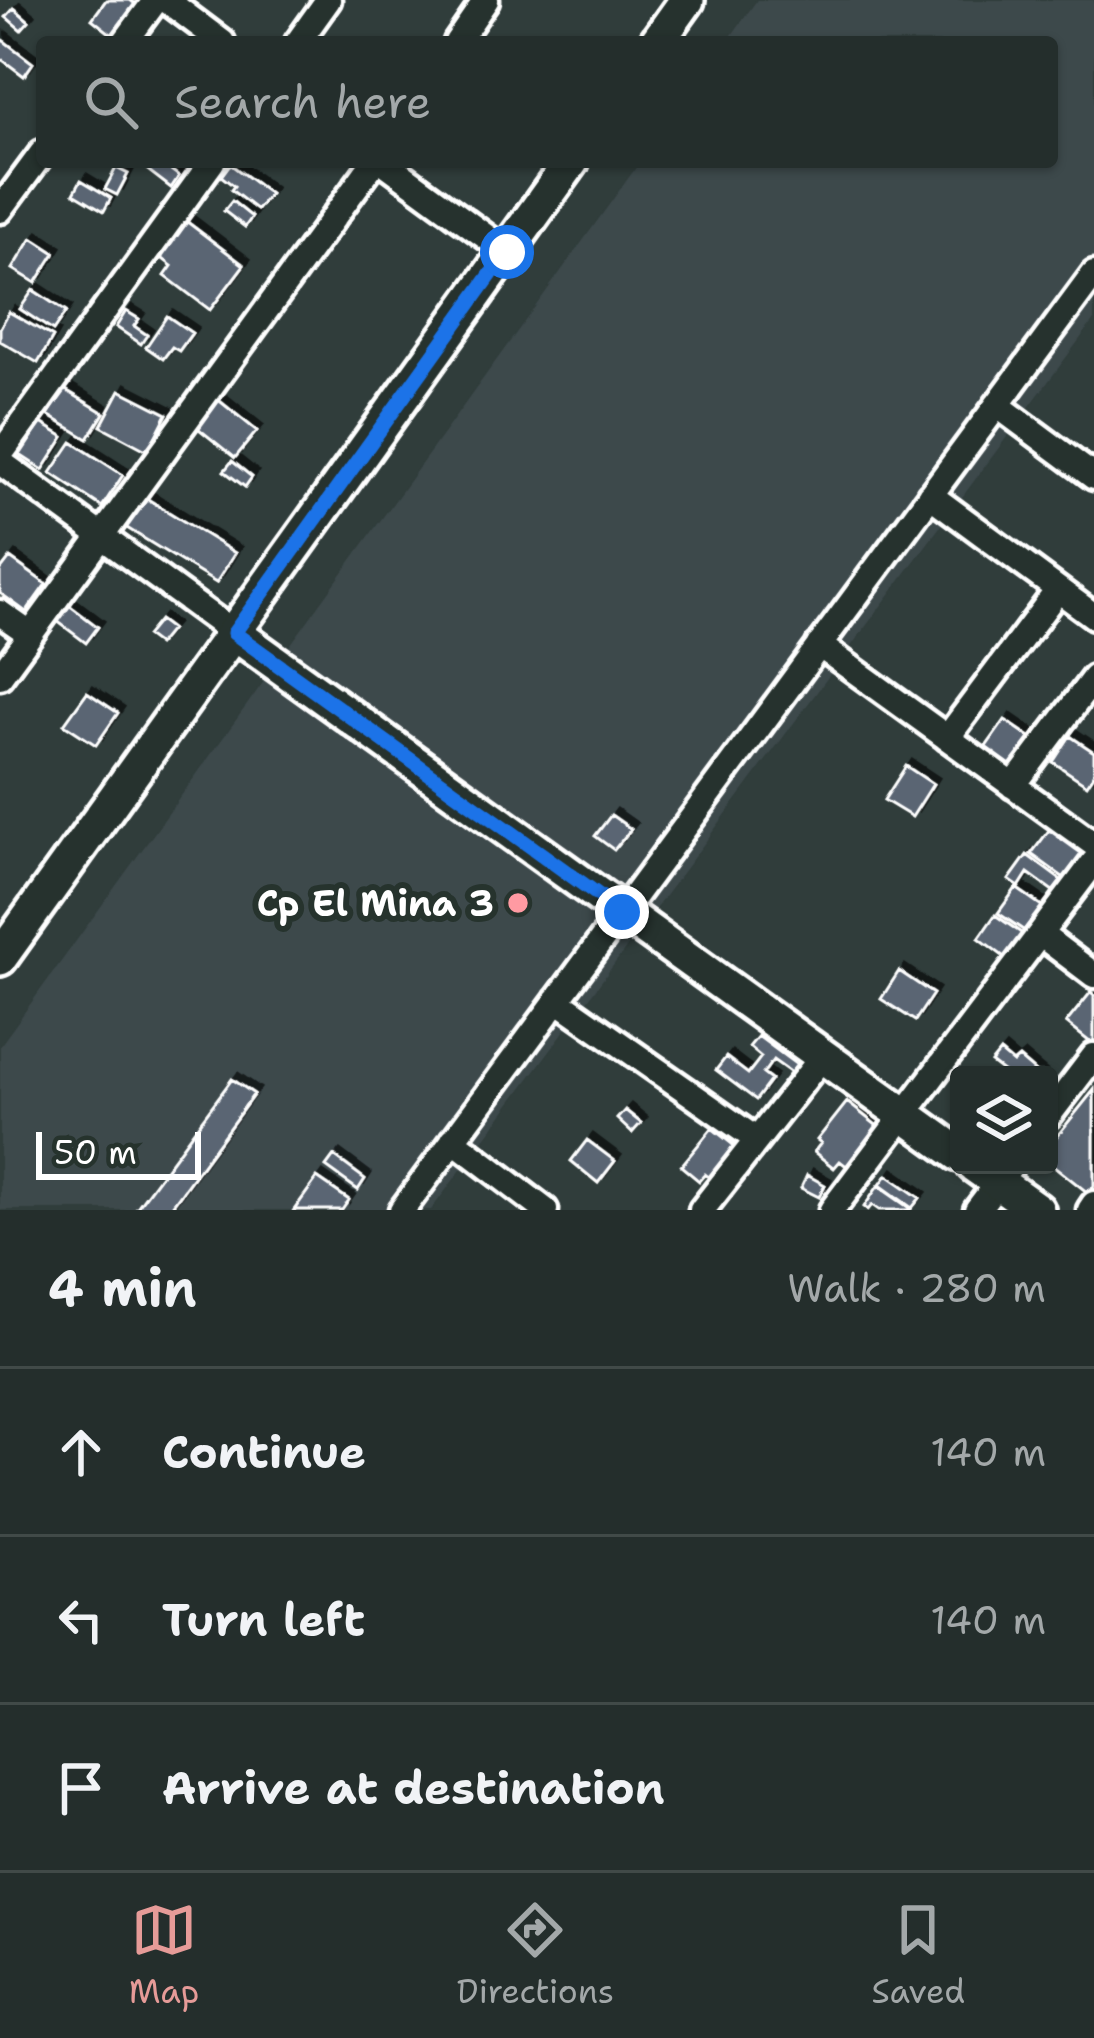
<!DOCTYPE html>
<meta charset="utf-8">
<style>
:root{--surface:#242e2c;--page:#2c3634;--text:#f1f3f6;--muted:#a3a8a9;--line:#414a48;--accent:#e69b98}
body{margin:0;font-family:"Shantell Sans",sans-serif;background:var(--page);color:var(--text)}
.controls{position:absolute;right:36px;bottom:36px;display:grid;overflow:hidden;border-radius:12px;box-shadow:0 3px 9px #0004}
.controls button{width:108px;height:108px;display:grid;place-items:center;padding:0;border:0;border-bottom:3px solid var(--line);background:var(--surface);color:var(--text);font:60px sans-serif}
.scale{position:absolute;left:36px;bottom:30px;width:165px;box-sizing:border-box;padding-left:12px;border:6px solid #fff;border-top:0;font-size:33px;line-height:42px;white-space:nowrap;color:#fff;-webkit-text-stroke:9px #26332d;paint-order:stroke}
.stop{position:absolute;width:36px;height:36px;margin:-27px;border:9px solid #1a73e8;border-radius:50%;background:#fff}
.stop.end{background:#1a73e8;border-color:#fff;box-shadow:0 3px 12px #0008}
.list{margin:0;padding:0;list-style:none}
h2{display:flex;justify-content:space-between;align-items:center;height:156px;margin:0;padding:0 48px;font-size:51px}
h2 small{font-size:39px;font-weight:400;color:var(--muted)}
.list li{display:grid;grid-template-columns:78px 1fr auto;gap:36px;align-items:center;box-sizing:border-box;height:168px;padding:0 48px;border-top:3px solid var(--line)}
.list b{display:block;font-size:45px;white-space:nowrap}
.list em{font-size:39px;font-style:normal;color:var(--muted)}
.icon{flex:none;width:66px;height:66px;fill:none;stroke:currentColor;stroke-width:2;stroke-linecap:round;stroke-linejoin:round}
.map{position:relative;flex:none;width:1094px;height:1210px;overflow:hidden}
.search{position:absolute;background:var(--surface);box-shadow:0 3px 9px #0004;left:36px;right:36px;top:36px;height:132px;display:flex;align-items:center;gap:30px;box-sizing:border-box;padding:0 42px;border-radius:12px;color:var(--muted);font-size:45px}
.sheet{height:660px;background:var(--surface)}
nav{display:flex;justify-content:space-around;align-items:center;box-sizing:border-box;height:168px;border-top:3px solid var(--line);background:var(--surface);font-size:33px;color:var(--muted)}
nav a{display:grid;justify-items:center;gap:6px}
nav .on{color:var(--accent)}
.map>svg:first-child{display:block}
.built{fill:#3d494c}
.building{fill:#5a6573;stroke:#fff;stroke-width:3;filter:url(#shadow)}
.lines{fill:none;stroke-linecap:round;stroke-linejoin:round}
.street-casing{stroke:#fff;stroke-width:33}
.secondary-casing{stroke:#fff;stroke-width:42}
.street{stroke:#26332d;stroke-width:24}
.secondary{stroke:#26332d;stroke-width:33}
.route{stroke:#1a73e8;stroke-width:15}
.poi-dot{fill:#ff9aa2;stroke:#26332d;stroke-width:4.5}
.labels{text-anchor:middle;stroke-width:12;stroke-linejoin:round;paint-order:stroke}
.poi-label{font-size:36px;font-weight:bold;fill:#fff;stroke:#26332d;text-anchor:end}
</style>
<div class="map">
<svg width="1094" height="1210" viewBox="0 0 1094 1210">
<defs>
<filter id="shadow"><feDropShadow dx="6" dy="-6" stdDeviation="0" flood-color="#0009"/></filter>
</defs>
<rect width="100%" height="100%" fill="#303d3b"/>
<filter id="ink" filterUnits="userSpaceOnUse"><feTurbulence type="fractalNoise" baseFrequency=".00833" numOctaves="2"/><feDisplacementMap in="SourceGraphic" scale="24" xChannelSelector="R" yChannelSelector="G"/><feConvolveMatrix kernelMatrix="1 2 1 2 8 2 1 2 1" color-interpolation-filters="sRGB"/></filter>
<g filter="url(#ink)">
<path class="built" d="M757,0h337v320l-663,890h-431v-164l640,-884h412v-120h-325z"/>
<path class="building" d="M106,0h24l8,6 -23,31 -23,-18z
M14,8l15,13 -8,9 -15,-13z
M0,38l33,25 -9,13 -24,-18z
M143,162h17l19,14 -8,12 -30,-23z
M230,164l40,30 -13,16 -26,-20 3,-4 -13,-10z
M116,168l12,6 -11,21 -12,-6z
M81,180l30,18 -7,13 -30,-18z
M232,201l20,16 -7,10 -21,-16z
M186,221l58,44 -34,45 -45,-34 7,-10 -13,-10z
M32,238l23,15 -19,30 -23,-14z
M33,290l33,22 -13,19 -33,-22z
M126,311l13,8 -5,7 13,9 -6,9 -25,-17z
M9,312l44,25 -15,26 -38,-22v-13z
M167,316l25,17 -13,18 -7,-4 -9,12 -17,-12z
M64,389l40,24 -16,26 -40,-24z
M120,390l47,24 -19,37 -47,-25z
M216,398l41,33 -22,27 -41,-33z
M41,423l23,14 -21,33 -23,-15z
M72,442l51,33 -21,32 -51,-34z
M232,461l20,16 -7,10 -21,-16z
M141,495l94,58 -19,30 -94,-58z
M10,558l36,26 -20,28 -26,-19v-22z
M65,602l33,25 -12,16 -33,-25z
M159,620l12,9 -13,16 -12,-9z
M87,692l31,21 -22,32 -32,-21z
M1005,720l32,22 -22,32 -32,-23z
M1070,736l24,16v22l-7,11 -34,-23z
M906,766l27,18 -21,33 -28,-17z
M611,815l20,14 -17,21 -19,-14z
M1053,825l39,30 -21,28 -40,-29z
M1027,855l42,31 -8,11 -33,-24 -9,14 -10,-7z
M1016,888l33,23 -17,25 -34,-23z
M995,915l35,24 -18,24 -33,-25z
M899,971l34,23 -18,27 -34,-22z
M1091,992l3,3v45l-3,3 -25,-20z
M758,1036l39,29 -6,8 -18,-13 -10,14 8,6 -15,20 -40,-30 10,-13 22,17 13,-17 -12,-10z
M1000,1052l13,11 6,-5 20,17h-36l1,-2 -13,-10z
M232,1079l22,15 -85,116h-34z
M1094,1090v96l-6,7 -39,-31v-16z
M847,1102l33,26 -31,40 -9,-7 -6,7 -20,-16 7,-9 -4,-3z
M625,1110l16,13 -9,10 -15,-14z
M712,1128l24,19 -25,32 -6,-5 -6,7 -18,-15z
M587,1140l28,21 -17,22 -27,-22z
M334,1156l31,23 -7,11 -32,-23z
M807,1175l18,10 -6,12 -18,-9z
M887,1175l33,23 -8,10 -32,-23z
M317,1178l32,22 -7,10h-48z
M878,1186l33,23 -1,1h-31l-7,-5 -4,5 -4,-3z"/>
<g class="lines">
<g class="street-casing">
<path id="street" d="M166,0l56,42
M125,42l31,-42
M298,42l30,-42
M457,42l29,-42
M384,162l123,90
M0,210l42,-57
M997,405l97,72
M0,455l212,-293
M0,462l234,171
M930,495l164,121
M0,613l30,21
M819,645l275,199
M0,676l374,-514
M947,738l111,-148
M1013,786l81,-108
M1040,934l54,41
M557,1000l200,140
M1049,1115l45,-59
M453,1140l92,70
M402,1210l692,-936
M702,1210l121,-154
M832,1210l262,-348
M977,1210l34,-45
M1090,1210l4,-6"/>
</g>
<g class="secondary-casing">
<path id="secondary" d="M657,42l30,-42
M234,633l725,521
M0,958l571,-796
M974,1165l63,45"/>
</g>
<use href="#street" class="street"/>
<use href="#secondary" class="secondary"/>
</g>
</g>
<g class="lines" filter="url(#ink)">
<path class="route" d="M507,252l-273,381 388,279"/>
</g>
<circle class="poi-dot" cx="518" cy="903" r="12"/>
<g class="labels">
<g class="poi-label">
<text x="494" y="916">Cp El Mina 3</text>
</g>
</g>
</svg>
<div class="controls">
<button><svg class="icon" aria-label="layers" viewBox="0 0 24 24"><path d="M12 4l9 5-9 5-9-5zM3 14l9 5 9-5"/></svg></button>
</div>
<div class="scale">50 m</div>
<div class="stop" style="left:507px;top:252px"></div>
<div class="stop end" style="left:622px;top:912px"></div>
<div class="search"><svg class="icon" aria-label="search" viewBox="0 0 24 24"><circle cx="10" cy="10" r="6"/><path d="M15 15l6 6"/></svg>Search here</div>
</div>
<section class="sheet">
<h2>4 min<small>Walk · 280 m</small></h2>
<ul class="list">
<li><svg class="icon" aria-label="ahead" viewBox="0 0 24 24"><path d="M12 20V5M6 11l6-6 6 6"/></svg><div><b>Continue</b></div><em>140 m</em></li>
<li><svg class="icon" aria-label="left" viewBox="0 0 24 24"><path d="M17 20v-9H6M10 6l-5 5 5 5"/></svg><div><b>Turn left</b></div><em>140 m</em></li>
<li><svg class="icon" aria-label="arrive" viewBox="0 0 24 24"><path d="M6 21V4h12l-3 4 3 4H6"/></svg><div><b>Arrive at destination</b></div></li>
</ul>
</section>
<nav>
<a class="on"><svg class="icon" aria-label="map" viewBox="0 0 24 24"><path d="M3 6l6-2 6 2 6-2v14l-6 2-6-2-6 2zM9 4v14M15 6v14"/></svg>Map</a>
<a><svg class="icon" aria-label="directions" viewBox="0 0 24 24"><path d="M12 3l9 9-9 9-9-9zM9 14v-3h6M13 9l2 2-2 2"/></svg>Directions</a>
<a><svg class="icon" aria-label="saved" viewBox="0 0 24 24"><path d="M7 4h10v16l-5-4-5 4z"/></svg>Saved</a>
</nav>
